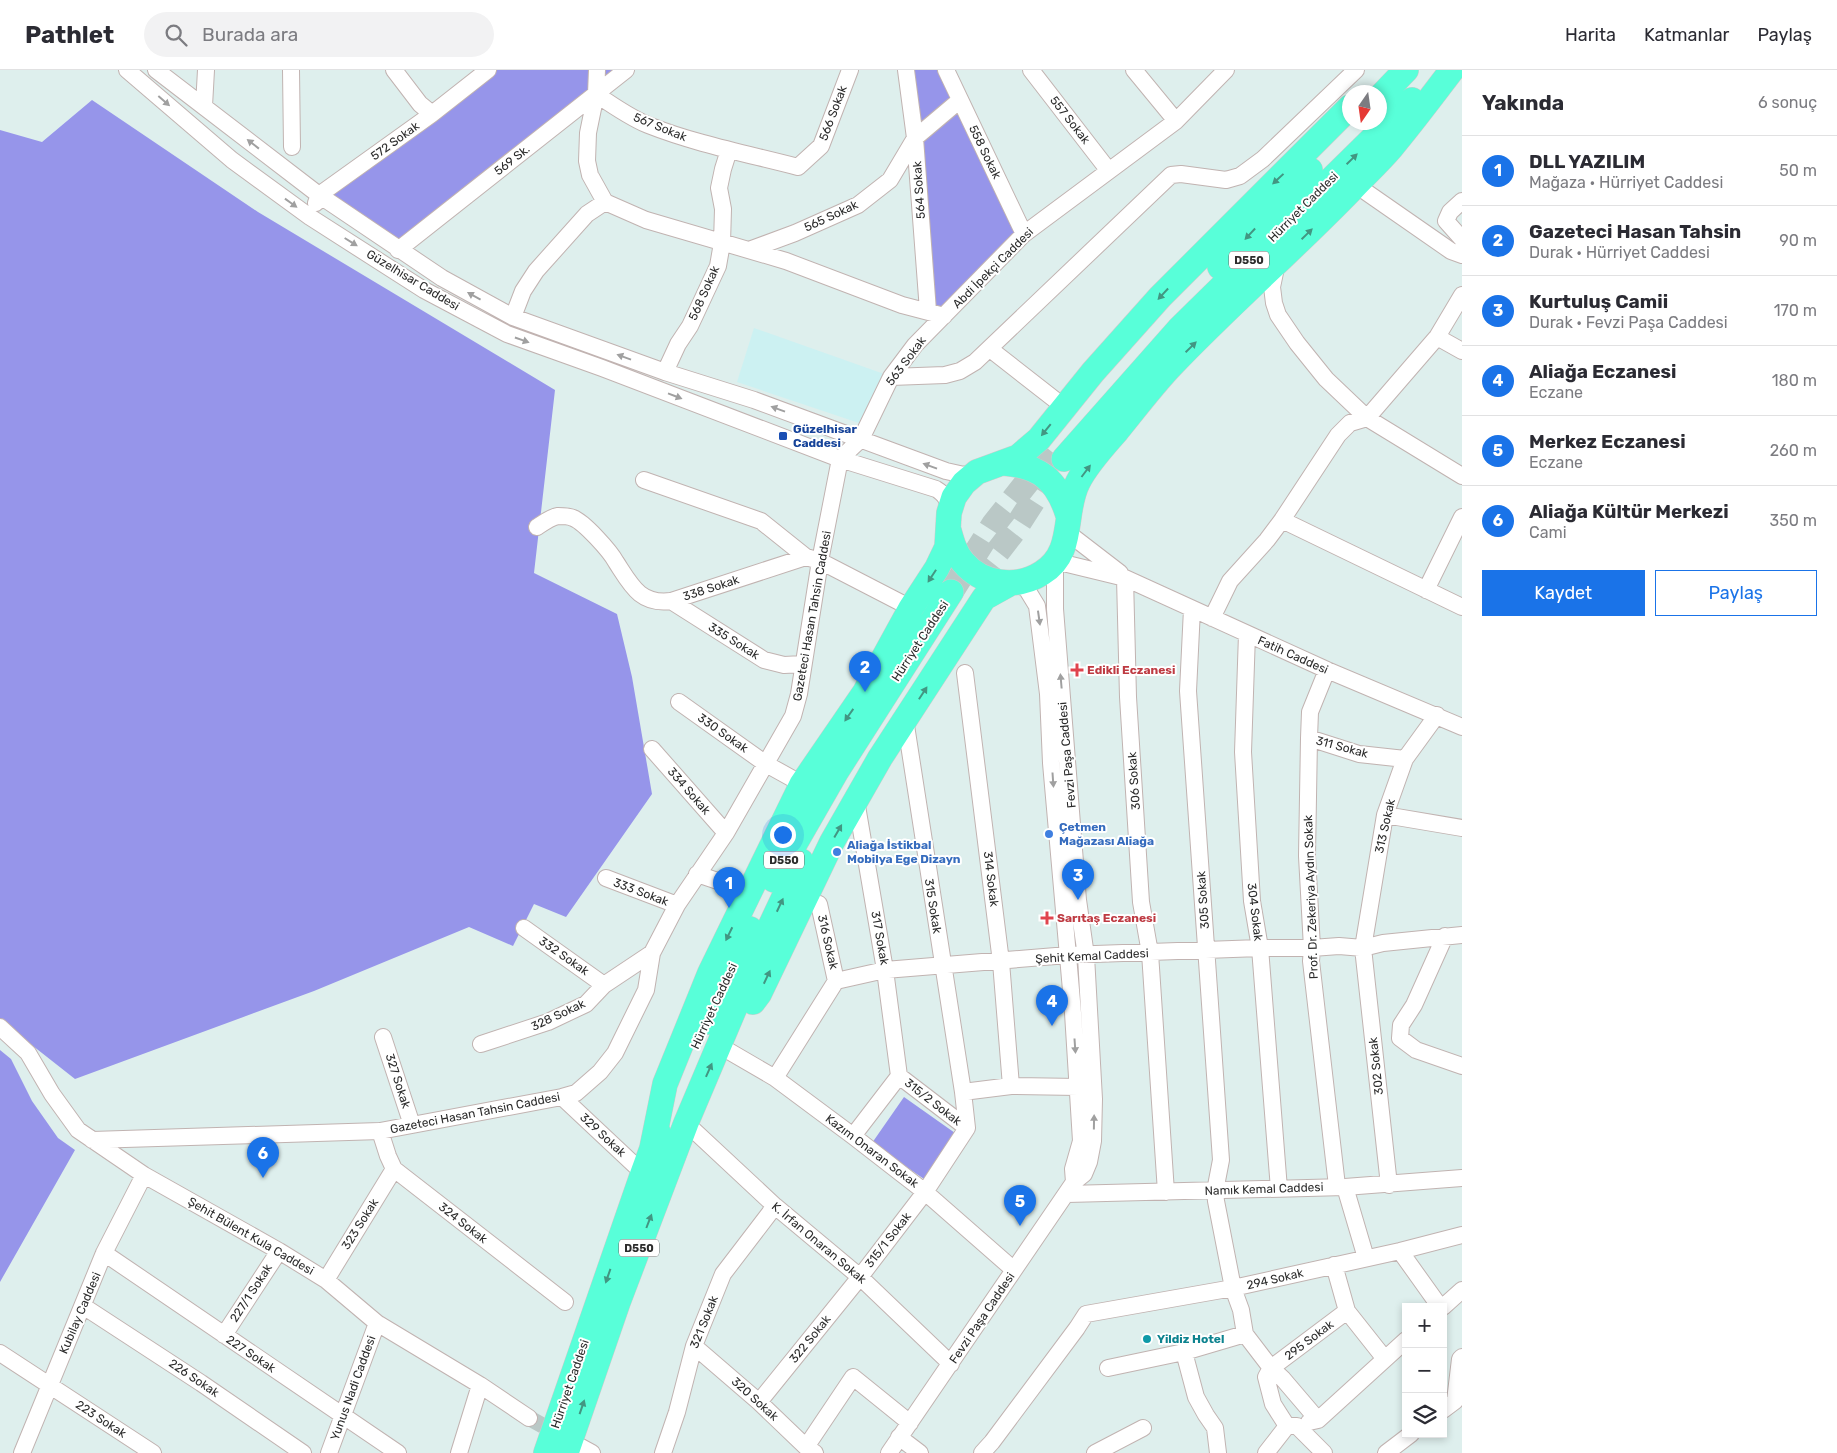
<!DOCTYPE html>
<html lang="tr">
<meta charset="utf-8">
<style>
:root{--surface:#fff;--page:#f2f2f3;--text:#2b2b33;--muted:#7c7c81;--line:#e1e1e2;--accent:#1a73e8}
body{margin:0;font-family:Rubik,sans-serif;background:var(--page);color:var(--text)}
.controls{position:absolute;right:15px;bottom:15px;display:grid;overflow:hidden;border-radius:0px;box-shadow:0 2px 8px #0003}
.controls button{width:45px;height:45px;display:grid;place-items:center;padding:0;border:0;border-bottom:1px solid var(--line);background:var(--surface);color:var(--text);font:25px sans-serif}
.compass{position:absolute;left:1342px;top:15px;width:45px;height:45px;border-radius:50%;background:var(--surface);box-shadow:0 2px 8px #0003;rotate:193deg}
.you{position:absolute;left:782px;top:764px;width:18px;height:18px;margin:-12px;border:4px solid #fff;border-radius:50%;background:#1a73e8;box-shadow:0 0 0 8px #1a73e833}
.badge{display:grid;place-items:center;width:32px;height:32px;border-radius:50%;background:var(--accent);color:#fff;font-size:16px;font-weight:700}
.pin{position:absolute;translate:-50% -41px;filter:drop-shadow(0 1px 2px #0008)}
.pin::after{content:'';position:absolute;top:26px;width:18px;height:15px;background:inherit;clip-path:polygon(0 0,100% 0,50% 100%)}
.list{margin:0;padding:0;list-style:none}
h2{display:flex;justify-content:space-between;align-items:center;height:65px;margin:0;padding:0 20px;font-size:21px}
h2 small{font-size:16px;font-weight:400;color:var(--muted)}
.list li{display:grid;grid-template-columns:32px 1fr auto;gap:15px;align-items:center;box-sizing:border-box;height:70px;padding:0 20px;border-top:1px solid var(--line)}
.list b{display:block;font-size:19px;white-space:nowrap}
.list p{margin:0;font-size:16px;white-space:nowrap;color:var(--muted)}
.list em{font-size:16px;font-style:normal;color:var(--muted)}
.actions{display:flex;gap:10px;padding:15px 20px}
.actions a{flex:1;padding:11px 0;border:1px solid var(--accent);border-radius:0px;text-align:center;font-size:18px;color:var(--accent)}
.actions .main{background:var(--accent);color:#fff}
.icon{flex:none;width:28px;height:28px;fill:none;stroke:currentColor;stroke-width:2;stroke-linecap:round;stroke-linejoin:round}
.map{position:relative;flex:none;width:1462px;height:1383px;overflow:hidden}
header{display:flex;align-items:center;gap:30px;box-sizing:border-box;height:70px;padding:0 25px;background:var(--surface);border-bottom:1px solid var(--line)}
header strong{font-size:24px}
nav{display:flex;gap:28px;margin-inline-start:auto;font-size:18px}
.search{width:350px;height:45px;background:var(--page);display:flex;align-items:center;gap:12px;box-sizing:border-box;padding:0 18px;border-radius:28px;color:var(--muted);font-size:19px}
main{display:flex}
aside{flex:1;background:var(--surface)}
.map>svg:first-child{display:block}
.education{fill:#ccf1f2}
.green{fill:#9695ea}
.lines{fill:none;stroke-linecap:round;stroke-linejoin:round}
.minor-tunnel{stroke:#bac8c6;stroke-width:16;stroke-dasharray:16 8;stroke-linecap:butt}
.highway-tunnel{stroke:#bac8c6;stroke-width:25;stroke-dasharray:25 12;stroke-linecap:butt}
.minor-casing{stroke:#c1b3b1;stroke-width:18}
.highway-casing{stroke:#ccc;stroke-width:26}
.minor{stroke:#fff;stroke-width:16}
.highway{stroke:#58ffd9;stroke-width:25}
.oneway{fill:#a0a0a0}
.oneway2{fill:#429682}
.transit-dot{fill:#1a4fb4;stroke:#fff;stroke-width:2}
.health-dot{fill:#e0444e;stroke:#fff;stroke-width:2}
.shop-dot{fill:#3f7fe0;stroke:#fff;stroke-width:2}
.culture-dot{fill:#0f9aa8;stroke:#fff;stroke-width:2}
.labels{text-anchor:middle;stroke-width:4;stroke-linejoin:round;paint-order:stroke}
.shield{fill:#fff;stroke:#6b6b6b;stroke-width:1}
.shield-label{font-size:11px;font-weight:bold;fill:#2c2c2c}
.street-label{font-size:12px;fill:#2c2c2c;stroke:#fff}
.transit-label{font-size:12px;font-weight:bold;fill:#164399;stroke:#fff;text-anchor:start}
.health-label{font-size:12px;font-weight:bold;fill:#be3a42;stroke:#fff;text-anchor:start}
.shop-label{font-size:12px;font-weight:bold;fill:#366cbe;stroke:#fff;text-anchor:start}
.culture-label{font-size:12px;font-weight:bold;fill:#0d838f;stroke:#fff;text-anchor:start}
</style>
<header>
<strong>Pathlet</strong>
<div class="search"><svg class="icon" aria-label="search" viewBox="0 0 24 24"><circle cx="10" cy="10" r="6"/><path d="M15 15l6 6"/></svg>Burada ara</div>
<nav><a>Harita</a><a>Katmanlar</a><a>Paylaş</a></nav>
</header>
<main>
<div class="map">
<svg width="1462" height="1383" viewBox="0 0 1462 1383">
<rect width="100%" height="100%" fill="#deefed"/>
<path class="education" d="M754,258l133,47 -25,49 -125,-42z"/>
<path class="green" d="M488,0h138l-228,180 -79,-54z
M906,0h40l78,164 -80,82 -16,-5z
M92,30l166,112 297,178 -21,183 83,41 15,63 20,117 -86,123 -32,-13 -21,42 -44,-19 -155,64 -239,88 -75,-59v-890l42,12z
M0,980l11,9 21,42 26,37 17,12 -75,132z
M904,1027l51,36 -31,46 -52,-36z"/>
<g class="lines">
<path class="minor-tunnel" d="M529,1348l33,18"/>
<path class="highway-tunnel" d="M975,511l38,-49 29,-45
M951,522l43,-68 61,-77"/>
<g class="minor-casing">
<path id="minor" d="M127,0l105,90 78,57 114,73 83,44 95,34 238,91 96,30c10,6 12,11 13,22
M156,0l163,125 123,83 71,39 152,55 89,28 192,71 18,4 12,-3
M291,0l1,77
M394,0l26,34 12,10
M597,0l-1,24 -8,39 -1,28 3,14 15,27
M906,0l9,68 13,173
M946,0l78,164
M1031,0l78,101
M1134,0l42,51
M596,24c16,11 33,23 52,31 48,19 100,29 150,42l23,-21 29,-76
M204,36l2,-36
M1356,115l95,66 11,4
M1462,131l-12,11 -4,9 16,18
M605,132l41,18 140,41 116,44 42,11
M316,133l3,-8 113,-81 56,-44
M398,180l228,-180
M749,180l46,-17 63,-28 32,-25 25,-42 45,-38
M1277,193l-5,24 2,16 4,12 19,28 29,36 41,39 95,58
M513,247l10,-26 13,-20 51,-57 18,-12
M1437,267l25,14
M990,279l64,50
M665,302l13,-28 12,-18 28,-60 4,-23 1,-34 -4,-21 4,-19 6,-19
M891,307l54,-2 15,-4 15,-9 196,-187 10,-1 45,6 14,-4 23,-17 93,-89
M644,410l117,41 45,36
M1282,450l180,87
M537,457c6,-4 14,-10 21,-11 4,0 11,0 15,2 11,4 37,33 43,44 15,23 24,43 55,39l135,-44 14,4 91,47
M1068,463l52,40
M1125,508l3,119 13,205 9,51 16,239
M1011,513l15,5 11,18 11,88 3,69 22,250 8,128 -8,28 1,13
M1426,520l36,-73
M671,531l93,59 20,5 19,-1
M1192,539l-4,82 33,469 -6,31 1,10 17,87 8,22 4,24 26,34 -5,9 7,27 14,22h10l27,27
M1212,548l18,-37 37,-41 15,-20 56,-85 12,-12 17,-5 70,-81 25,-42
M1247,564l-4,118 9,149 8,47 19,241
M1327,600l-17,42 -1,26 -2,118 5,92 -1,13 26,225
M965,603l36,289 10,124
M679,632l87,62 36,20
M905,649l58,373 4,36
M1309,668l50,16 46,5
M652,679l74,84
M856,730l29,170 14,106
M1385,745l77,13
M697,804l53,18
M606,808l71,27
M819,834l17,77
M524,858l80,57
M1445,866l-31,69 -13,20 -1,13 16,12 46,16
M0,957l28,26 24,41 26,36 66,45 135,76 47,29 51,43 103,62 49,33
M383,967l29,88
M481,974l67,-22 38,-18 18,-19 48,-32
M720,976l55,32 78,58 72,56 89,78
M899,1006l68,52
M775,1008l61,-97 49,-11 183,-15 192,-7h52l27,-2 24,2 20,-5 79,-8
M963,1022l48,-6 67,1
M562,1027l81,76
M686,1053l89,83 85,71 91,87
M380,1061l8,25 6,13 171,133
M853,1066l46,-60
M92,1070l288,-9 182,-34 14,-4 24,-21 15,-19 31,-63 6,-37 25,-48 49,-72 67,-117 6,-22 21,-133 20,-102 21,-20 30,-62 24,-32 109,-111 152,-113 50,-51
M1389,1115l-26,-237 22,-133 20,-56 32,-44
M1345,1117l21,71
M1067,1124l278,-7 117,-9
M1400,1181l40,56
M104,1183l294,200
M1334,1195l13,46 38,48
M326,1210l68,-111
M83,1236l118,77 102,70
M1443,1237l19,-17
M224,1265l55,-84
M694,1276l65,56 47,45 9,6
M1184,1282l12,45 10,18 9,13 3,25
M0,1283l153,100
M1108,1298l76,-16 61,-18
M759,1332l101,-125 65,-85 42,-64
M1443,1340l12,-9 5,-42 2,-2
M1318,1350l-35,-41 -12,-11 76,-57
M1309,1352l9,-2 88,-80
M899,1367l21,16
M581,1377l11,6
M806,1377l47,-70 57,46
M22,1383l82,-200 40,-78
M329,1383l48,-130
M459,1383l21,-68
M663,1383l14,-41 17,-66 29,-72 52,-68
M889,1383l185,-271 10,-8 5,-12 4,-21 1,-42 -8,-143 -8,-56 -23,-291v-48l70,17 202,92 135,57
M982,1383l10,-11 85,-114 9,-14 147,-26 167,-37 62,-16
M1095,1383l48,-25
M1266,1383l21,-27
M1386,1383l25,-19"/>
</g>
<g class="highway-casing">
<path id="highway" d="M1380,27l26,-27
M1220,197l90,-97
M1064,389l115,-130 233,-229
M1004,393c36,3 53,17 64,52
M949,461c3,11 6,22 14,31 19,23 54,27 79,11 34,-21 20,-60 36,-91 9,-18 25,-35 38,-50 18,-22 36,-46 55,-66 58,-61 122,-116 180,-176 13,-14 28,-28 40,-42 21,-25 41,-52 61,-78
M774,810l62,-108 115,-180
M753,932l6,-8 73,-152 48,-84 104,-160 27,-15
M707,952l43,-93
M652,1078l13,-64 45,-111 92,-189 63,-92 46,-84 26,-40 10,-21 2,-34 5,-16 10,-14 13,-11 41,-15 21,-18 54,-67 67,-75 190,-190
M546,1383l97,-280 15,-41
M566,1383l52,-151 68,-179 74,-175 41,-87"/>
</g>
<use href="#minor" class="minor"/>
<use href="#highway" class="highway"/>
</g>
<defs><path id="oneway-solid" d="M-6-.8H1V-3.2L6.5 0L1 3.2V.8H-6Z" transform="scale(1.25)"/></defs>
<g class="oneway">
<use href="#oneway-solid" transform="translate(164 31) rotate(41)"/>
<use href="#oneway-solid" transform="translate(253 74) rotate(-142)"/>
<use href="#oneway-solid" transform="translate(291 133) rotate(36)"/>
<use href="#oneway-solid" transform="translate(351 172) rotate(32)"/>
<use href="#oneway-solid" transform="translate(474 226) rotate(-151)"/>
<use href="#oneway-solid" transform="translate(522 270) rotate(19)"/>
<use href="#oneway-solid" transform="translate(624 287) rotate(-160)"/>
<use href="#oneway-solid" transform="translate(675 326) rotate(21)"/>
<use href="#oneway-solid" transform="translate(778 339) rotate(-160)"/>
<use href="#oneway-solid" transform="translate(930 396) rotate(-160)"/>
<use href="#oneway-solid" transform="translate(1039 548) rotate(82)"/>
<use href="#oneway-solid" transform="translate(1061 611) rotate(-95)"/>
<use href="#oneway-solid" transform="translate(1053 710) rotate(86)"/>
<use href="#oneway-solid" transform="translate(1075 976) rotate(86)"/>
<use href="#oneway-solid" transform="translate(1094 1052) rotate(-89)"/>
</g>
<g class="oneway2">
<use href="#oneway-solid" transform="translate(1352 89) rotate(-44)"/>
<use href="#oneway-solid" transform="translate(1278 109) rotate(137)"/>
<use href="#oneway-solid" transform="translate(1250 164) rotate(133)"/>
<use href="#oneway-solid" transform="translate(1307 164) rotate(-44)"/>
<use href="#oneway-solid" transform="translate(1163 224) rotate(133)"/>
<use href="#oneway-solid" transform="translate(1191 277) rotate(-44)"/>
<use href="#oneway-solid" transform="translate(1046 360) rotate(129)"/>
<use href="#oneway-solid" transform="translate(1086 401) rotate(-53)"/>
<use href="#oneway-solid" transform="translate(932 506) rotate(123)"/>
<use href="#oneway-solid" transform="translate(923 623) rotate(-57)"/>
<use href="#oneway-solid" transform="translate(849 645) rotate(125)"/>
<use href="#oneway-solid" transform="translate(838 761) rotate(-60)"/>
<use href="#oneway-solid" transform="translate(780 835) rotate(-65)"/>
<use href="#oneway-solid" transform="translate(729 864) rotate(116)"/>
<use href="#oneway-solid" transform="translate(767 907) rotate(-65)"/>
<use href="#oneway-solid" transform="translate(709 1000) rotate(-66)"/>
<use href="#oneway-solid" transform="translate(649 1151) rotate(-69)"/>
<use href="#oneway-solid" transform="translate(608 1206) rotate(109)"/>
<use href="#oneway-solid" transform="translate(582 1337) rotate(-71)"/>
</g>
<rect class="transit-dot" x="778" y="361" width="10" height="10" rx="2.5"/>
<g class="health-dot">
<path d="M1074.5 592.5h5v5h5v5h-5v5h-5v-5h-5v-5h5z"/>
<path d="M1044.5 840.5h5v5h5v5h-5v5h-5v-5h-5v-5h5z"/>
</g>
<g class="shop-dot">
<circle cx="1049" cy="764" r="5"/>
<circle cx="837" cy="782" r="5"/>
</g>
<circle class="culture-dot" cx="1147" cy="1269" r="5"/>
<g class="labels">
<g class="shield">
<rect x="1229" y="181.5" width="40" height="17" rx="4"/>
<rect x="764" y="781.5" width="40" height="17" rx="4"/>
<rect x="619" y="1169.5" width="40" height="17" rx="4"/>
</g>
<g class="shield-label">
<text x="1249" y="194">D550</text>
<text x="784" y="794">D550</text>
<text x="639" y="1182">D550</text>
</g>
<g class="street-label">
<text transform="translate(833 43) rotate(-69)" y="4">566 Sokak</text>
<text transform="translate(1070 50) rotate(52)" y="4">557 Sokak</text>
<text transform="translate(660 57) rotate(22)" y="4">567 Sokak</text>
<text transform="translate(395 71) rotate(-36)" y="4">572 Sokak</text>
<text transform="translate(985 82) rotate(64)" y="4">558 Sokak</text>
<text transform="translate(512 90) rotate(-38)" y="4">569 Sk.</text>
<text transform="translate(919 120) rotate(-94)" y="4">564 Sokak</text>
<text transform="translate(1303 137) rotate(-45)" y="4">Hürriyet Caddesi</text>
<text transform="translate(831 146) rotate(-25)" y="4">565 Sokak</text>
<text transform="translate(993 198) rotate(-45)" y="4">Abdi İpekçi Caddesi</text>
<text transform="translate(413 210) rotate(31)" y="4">Güzelhisar Caddesi</text>
<text transform="translate(704 223) rotate(-66)" y="4">568 Sokak</text>
<text transform="translate(906 291) rotate(-53)" y="4">563 Sokak</text>
<text transform="translate(711 518) rotate(-18)" y="4">338 Sokak</text>
<text transform="translate(812 546) rotate(-80)" y="4">Gazeteci Hasan Tahsin Caddesi</text>
<text transform="translate(734 571) rotate(32)" y="4">335 Sokak</text>
<text transform="translate(920 571) rotate(-57)" y="4">Hürriyet Caddesi</text>
<text transform="translate(1293 585) rotate(24)" y="4">Fatih Caddesi</text>
<text transform="translate(723 663) rotate(35)" y="4">330 Sokak</text>
<text transform="translate(1342 677) rotate(15)" y="4">311 Sokak</text>
<text transform="translate(1067 685) rotate(-95)" y="4">Fevzi Paşa Caddesi</text>
<text transform="translate(1134 711) rotate(-94)" y="4">306 Sokak</text>
<text transform="translate(689 721) rotate(49)" y="4">334 Sokak</text>
<text transform="translate(1385 756) rotate(-77)" y="4">313 Sokak</text>
<text transform="translate(991 809) rotate(83)" y="4">314 Sokak</text>
<text transform="translate(641 822) rotate(21)" y="4">333 Sokak</text>
<text transform="translate(1311 827) rotate(-92)" y="4">Prof. Dr. Zekeriya Aydın Sokak</text>
<text transform="translate(1203 830) rotate(-94)" y="4">305 Sokak</text>
<text transform="translate(933 836) rotate(81)" y="4">315 Sokak</text>
<text transform="translate(1255 842) rotate(83)" y="4">304 Sokak</text>
<text transform="translate(880 868) rotate(80)" y="4">317 Sokak</text>
<text transform="translate(828 872) rotate(77)" y="4">316 Sokak</text>
<text transform="translate(564 886) rotate(35)" y="4">332 Sokak</text>
<text transform="translate(1092 886) rotate(-3)" y="4">Şehit Kemal Caddesi</text>
<text transform="translate(714 936) rotate(-65)" y="4">Hürriyet Caddesi</text>
<text transform="translate(558 945) rotate(-25)" y="4">328 Sokak</text>
<text transform="translate(1376 996) rotate(-96)" y="4">302 Sokak</text>
<text transform="translate(398 1011) rotate(72)" y="4">327 Sokak</text>
<text transform="translate(933 1032) rotate(38)" y="4">315/2 Sokak</text>
<text transform="translate(475 1043) rotate(-11)" y="4">Gazeteci Hasan Tahsin Caddesi</text>
<text transform="translate(603 1065) rotate(43)" y="4">329 Sokak</text>
<text transform="translate(872 1081) rotate(37)" y="4">Kazım Onaran Sokak</text>
<text transform="translate(1264 1119) rotate(-2)" y="4">Namık Kemal Caddesi</text>
<text transform="translate(463 1153) rotate(38)" y="4">324 Sokak</text>
<text transform="translate(360 1154) rotate(-58)" y="4">323 Sokak</text>
<text transform="translate(251 1166) rotate(30)" y="4">Şehit Bülent Kula Caddesi</text>
<text transform="translate(888 1170) rotate(-52)" y="4">315/1 Sokak</text>
<text transform="translate(819 1173) rotate(40)" y="4">K. İrfan Onaran Sokak</text>
<text transform="translate(1275 1209) rotate(-13)" y="4">294 Sokak</text>
<text transform="translate(251 1223) rotate(-57)" y="4">227/1 Sokak</text>
<text transform="translate(80 1243) rotate(-67)" y="4">Kubilay Caddesi</text>
<text transform="translate(982 1248) rotate(-56)" y="4">Fevzi Paşa Caddesi</text>
<text transform="translate(704 1252) rotate(-68)" y="4">321 Sokak</text>
<text transform="translate(810 1269) rotate(-51)" y="4">322 Sokak</text>
<text transform="translate(1309 1270) rotate(-37)" y="4">295 Sokak</text>
<text transform="translate(251 1284) rotate(34)" y="4">227 Sokak</text>
<text transform="translate(194 1308) rotate(34)" y="4">226 Sokak</text>
<text transform="translate(570 1314) rotate(-71)" y="4">Hürriyet Caddesi</text>
<text transform="translate(353 1318) rotate(-70)" y="4">Yunus Nadi Caddesi</text>
<text transform="translate(755 1329) rotate(42)" y="4">320 Sokak</text>
<text transform="translate(101 1349) rotate(33)" y="4">223 Sokak</text>
</g>
<g class="transit-label">
<text x="793" y="363">Güzelhisar<tspan x="793" dy="14">Caddesi</tspan></text>
</g>
<g class="health-label">
<text x="1087" y="604">Edikli Eczanesi</text>
<text x="1057" y="852">Sarıtaş Eczanesi</text>
</g>
<g class="shop-label">
<text x="1059" y="761">Çetmen<tspan x="1059" dy="14">Mağazası Aliağa</tspan></text>
<text x="847" y="779">Aliağa İstikbal<tspan x="847" dy="14">Mobilya Ege Dizayn</tspan></text>
</g>
<g class="culture-label">
<text x="1157" y="1273">Yildiz Hotel</text>
</g>
</g>
</svg>
<div class="controls">
<button>+</button>
<button>−</button>
<button><svg class="icon" aria-label="layers" viewBox="0 0 24 24"><path d="M12 4l9 5-9 5-9-5zM3 14l9 5 9-5"/></svg></button>
</div>
<svg class="compass" viewBox="-18 -18 36 36"><path d="M0-13l5 13h-10z" fill="#e53935"/><path d="M0 13l5-13h-10z" fill="#7c7c81"/></svg>
<div class="you"></div>
<div class="pin badge" style="left:729px;top:838px">1</div>
<div class="pin badge" style="left:865px;top:622px">2</div>
<div class="pin badge" style="left:1078px;top:830px">3</div>
<div class="pin badge" style="left:1052px;top:956px">4</div>
<div class="pin badge" style="left:1020px;top:1156px">5</div>
<div class="pin badge" style="left:263px;top:1108px">6</div>
</div>
<aside>
<h2>Yakında<small>6 sonuç</small></h2>
<ul class="list">
<li><span class="badge">1</span><div><b>DLL YAZILIM</b><p>Mağaza · Hürriyet Caddesi</p></div><em>50 m</em></li>
<li><span class="badge">2</span><div><b>Gazeteci Hasan Tahsin</b><p>Durak · Hürriyet Caddesi</p></div><em>90 m</em></li>
<li><span class="badge">3</span><div><b>Kurtuluş Camii</b><p>Durak · Fevzi Paşa Caddesi</p></div><em>170 m</em></li>
<li><span class="badge">4</span><div><b>Aliağa Eczanesi</b><p>Eczane</p></div><em>180 m</em></li>
<li><span class="badge">5</span><div><b>Merkez Eczanesi</b><p>Eczane</p></div><em>260 m</em></li>
<li><span class="badge">6</span><div><b>Aliağa Kültür Merkezi</b><p>Cami</p></div><em>350 m</em></li>
</ul>
<div class="actions"><a class="main">Kaydet</a><a>Paylaş</a></div>
</aside>
</main>
